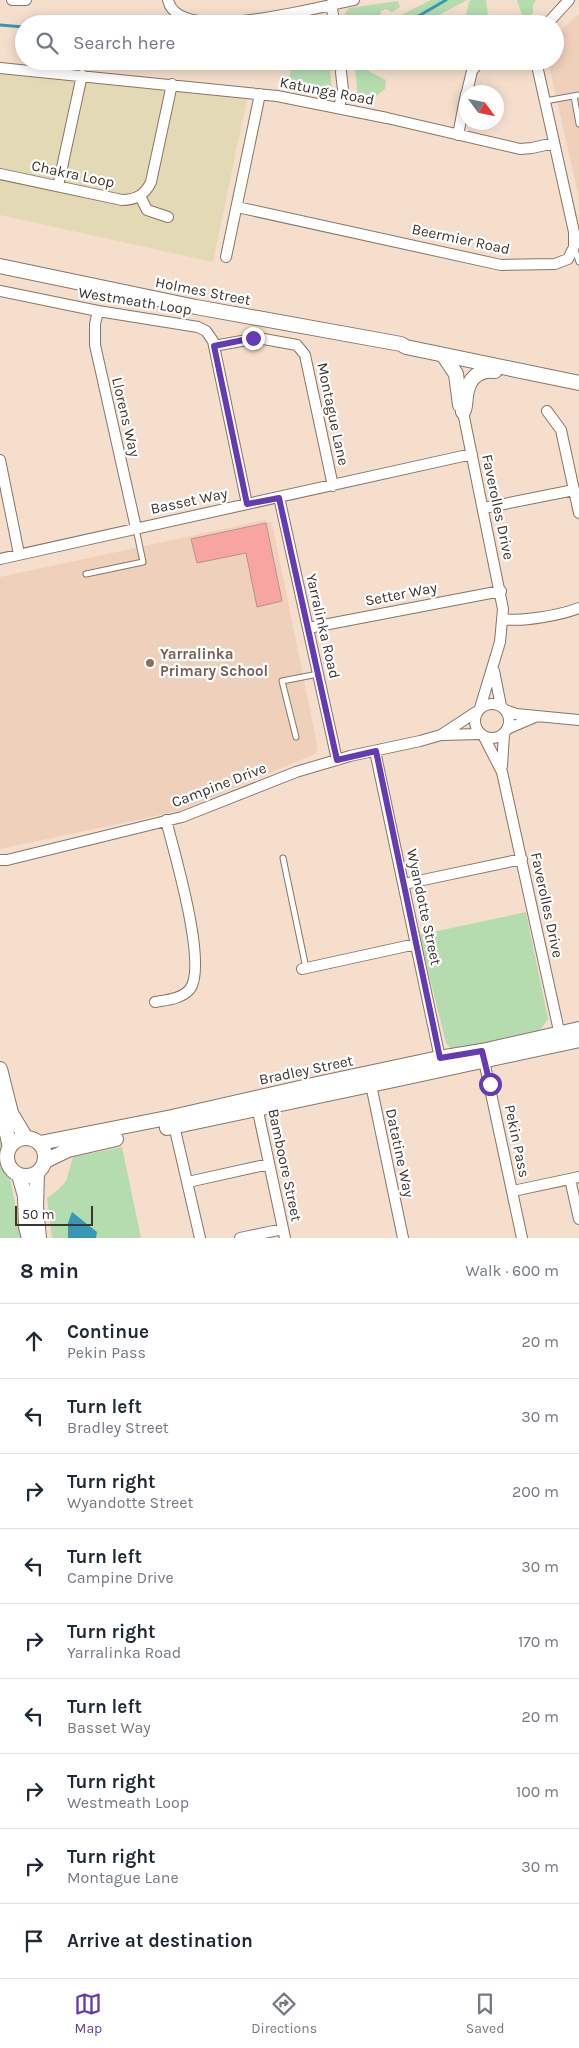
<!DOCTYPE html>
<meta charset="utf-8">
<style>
:root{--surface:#fff;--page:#f2f2f3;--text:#1f2937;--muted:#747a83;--line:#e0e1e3;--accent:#643bb3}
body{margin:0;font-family:Karla,sans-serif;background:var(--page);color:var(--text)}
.compass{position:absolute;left:459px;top:85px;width:45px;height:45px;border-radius:50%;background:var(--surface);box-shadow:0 2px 12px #0003;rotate:123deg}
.scale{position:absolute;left:15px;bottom:12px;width:78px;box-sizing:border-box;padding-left:5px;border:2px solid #3e352e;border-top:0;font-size:14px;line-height:18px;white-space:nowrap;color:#3e352e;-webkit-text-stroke:4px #fff;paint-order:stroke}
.stop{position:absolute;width:15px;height:15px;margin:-11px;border:4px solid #643bb3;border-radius:50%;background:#fff}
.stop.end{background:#643bb3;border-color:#fff;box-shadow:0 1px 5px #0008}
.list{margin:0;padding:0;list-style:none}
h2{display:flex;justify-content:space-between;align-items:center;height:65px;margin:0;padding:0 20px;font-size:21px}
h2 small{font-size:16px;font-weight:400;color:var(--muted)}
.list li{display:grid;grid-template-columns:32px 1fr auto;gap:15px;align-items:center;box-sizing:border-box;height:75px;padding:0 20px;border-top:1px solid var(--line)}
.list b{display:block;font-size:19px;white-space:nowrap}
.list p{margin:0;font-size:16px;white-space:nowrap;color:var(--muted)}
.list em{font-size:16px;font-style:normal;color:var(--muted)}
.icon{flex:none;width:28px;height:28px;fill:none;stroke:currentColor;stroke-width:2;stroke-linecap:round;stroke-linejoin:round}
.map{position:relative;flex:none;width:579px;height:1238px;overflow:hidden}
.search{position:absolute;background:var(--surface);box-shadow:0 2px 12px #0003;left:15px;right:15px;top:15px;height:55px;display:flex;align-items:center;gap:12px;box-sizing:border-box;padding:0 18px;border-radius:28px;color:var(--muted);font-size:19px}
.sheet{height:740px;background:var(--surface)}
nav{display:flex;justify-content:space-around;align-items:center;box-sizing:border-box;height:70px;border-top:1px solid var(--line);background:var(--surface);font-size:14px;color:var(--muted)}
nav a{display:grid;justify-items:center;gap:2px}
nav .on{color:var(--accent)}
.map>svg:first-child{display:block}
.built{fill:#efd1bb}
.green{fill:#b4dcaf}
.sand{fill:#e3dab5}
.water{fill:#3598b6}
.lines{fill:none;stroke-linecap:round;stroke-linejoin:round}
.stream{stroke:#3598b6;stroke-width:3}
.building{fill:#f8a5a2;stroke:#b09391}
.lane-casing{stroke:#8a7465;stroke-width:7}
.street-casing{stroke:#8a7465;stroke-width:12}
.secondary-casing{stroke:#8a7465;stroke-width:16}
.lane{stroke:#fff;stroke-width:5}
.street{stroke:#fff;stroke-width:10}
.secondary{stroke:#fff;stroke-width:14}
.route{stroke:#643bb3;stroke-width:6}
.education-dot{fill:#8d6e63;stroke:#fff;stroke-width:2}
.labels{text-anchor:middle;stroke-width:4.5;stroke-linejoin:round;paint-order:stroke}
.street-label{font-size:15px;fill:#3e352e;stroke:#fff}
.education-label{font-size:15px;font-weight:bold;fill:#785e54;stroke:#fff;text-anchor:start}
</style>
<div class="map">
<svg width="579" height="1238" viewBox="0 0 579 1238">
<rect width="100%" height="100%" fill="#f6decd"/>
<path class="built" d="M579,14v185l-31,-138h7l1,-26z
M265,520l7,3 46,226 -3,5 -136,57 -179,38v-272z"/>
<path class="green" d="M431,0h36l-41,22v2h-23l-4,-8z
M471,0h15l3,24h-25l5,-22z
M517,0h19l-3,5v8l-5,4 -6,-2z
M398,1l2,6 -8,5 -6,-3 -5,2 -1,6 -9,7h-33l11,-16z
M294,61h69l7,11 16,8 -1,9 -17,13 -10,-2 -3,-34 -25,5 2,19 -23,-2 -20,-7 2,-14 2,-1z
M526,912l22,107 -10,14 -13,4 -73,12 -6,-6 -27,-108z
M0,1130l22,108h-22z
M122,1147l19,91h-89l-5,-40 12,-9 7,-8 7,-24z"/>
<path class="sand" d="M0,66l249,23 -36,173 -213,-47z"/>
<path class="water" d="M72,1212l25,20 -1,6h-28v-15z"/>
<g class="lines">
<path class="stream" d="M405,24l41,-24
M0,25l24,2"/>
</g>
<path class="building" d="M266,523l16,78 -25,6 -11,-54 -49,10 -6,-24z"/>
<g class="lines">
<g class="lane-casing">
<path id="lane" d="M574,96l5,28
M545,101l34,-6
M574,247l5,15
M86,574l57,-12 -7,-33
M296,737l-14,-56 36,-7
M283,858l23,110"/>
</g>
<g class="street-casing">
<path id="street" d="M12,0h14
M168,0c10,47 153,6 186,0
M331,4l3,16
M547,24l22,-24
M0,68l277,28 110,22 133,31 12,-1 22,-5
M467,92l5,-21 8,-10
M339,108l4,-18 -2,-18
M458,135l8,-41
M0,174l122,26c14,0 23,-5 29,-18l21,-98
M58,186l24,-111
M140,196l7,14 21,7
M237,207l264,58 54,-1 13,-5 6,-12v-15l-38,-171
M226,257l34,-163
M0,291l98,20 100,16 8,4 7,10 34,163
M98,311l-3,13v21l41,183
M214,346l44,-8 39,7 8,10 28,131
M547,411l14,19 18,83
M463,412l40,197 -3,33 -20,66
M0,460l19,94
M279,497l58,263
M484,508l90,-18
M0,559l472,-105
M504,619c19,3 57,-4 75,-11
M308,628l193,-37
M494,671l7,35
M475 721a17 17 0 1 1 34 0a17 17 0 1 1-34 0Z
M505,710l11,4 63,6
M507,729l28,-12
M442,735l37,-1
M484,737l18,35 59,268
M375,751l66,312
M502,766l2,-32
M0,860h7l175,-43 114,-45 54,-16 70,-15 21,-6 35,-23
M404,884l118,-25
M302,969l114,-25
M155,1002c11,-2 27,-3 35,-13 18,-24 -16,-137 -24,-169
M483,1056l39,182
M370,1080l33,158
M256,1102l29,136
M173,1121l27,117
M570,1179l9,40
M188,1182l81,-18
M513,1191l66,-14
M240,1238l43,-9"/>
</g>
<g class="secondary-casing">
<path id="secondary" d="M0,266l196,41 205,37 5,3 173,36
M444,356l12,18 4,31
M463,412c3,-5 2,-10 3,-16 2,-17 12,-27 29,-25
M0,1069l11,44 15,25
M0,1104l10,43
M167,1128c137,-29 275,-58 412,-88
M7 1157a19 19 0 1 1 38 0a19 19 0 1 1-38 0Z
M40,1143l132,-26 145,-33 122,-26 43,-7 97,-22
M45,1161l23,-11 48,-11
M37,1173l-1,34 3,31
M19,1175l6,21 1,31 3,11"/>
</g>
<use href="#lane" class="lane"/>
<use href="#street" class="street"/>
<use href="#secondary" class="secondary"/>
</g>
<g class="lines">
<path class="route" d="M253,338l-39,8 33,158 32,-6 58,262 39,-9 64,307 42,-7 8,33"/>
</g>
<circle class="education-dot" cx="150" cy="663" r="5"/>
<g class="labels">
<g class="street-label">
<text transform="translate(327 91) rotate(11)" y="5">Katunga Road</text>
<text transform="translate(73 174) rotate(12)" y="5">Chakra Loop</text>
<text transform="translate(461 239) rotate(12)" y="5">Beermier Road</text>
<text transform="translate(203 291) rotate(11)" y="5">Holmes Street</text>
<text transform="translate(135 301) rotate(9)" y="5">Westmeath Loop</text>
<text transform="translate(333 414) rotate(78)" y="5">Montague Lane</text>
<text transform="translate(126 417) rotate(77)" y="5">Llorens Way</text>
<text transform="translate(189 501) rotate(-12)" y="5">Basset Way</text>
<text transform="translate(498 507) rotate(78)" y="5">Faverolles Drive</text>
<text transform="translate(401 594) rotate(-11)" y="5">Setter Way</text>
<text transform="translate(323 626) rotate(77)" y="5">Yarralinka Road</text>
<text transform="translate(219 785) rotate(-21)" y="5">Campine Drive</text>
<text transform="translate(547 905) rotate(78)" y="5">Faverolles Drive</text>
<text transform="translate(424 907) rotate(78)" y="5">Wyandotte Street</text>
<text transform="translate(306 1070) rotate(-12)" y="5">Bradley Street</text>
<text transform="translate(517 1141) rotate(78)" y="5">Pekin Pass</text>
<text transform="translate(400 1153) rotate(78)" y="5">Datatine Way</text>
<text transform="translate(285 1165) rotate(78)" y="5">Bamboore Street</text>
</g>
<g class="education-label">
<text x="160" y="659">Yarralinka<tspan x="160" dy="17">Primary School</tspan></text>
</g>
</g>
</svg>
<svg class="compass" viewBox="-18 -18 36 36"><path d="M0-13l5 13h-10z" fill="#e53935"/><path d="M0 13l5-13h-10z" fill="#747a83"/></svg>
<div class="scale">50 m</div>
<div class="stop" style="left:490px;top:1084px"></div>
<div class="stop end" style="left:253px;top:338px"></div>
<div class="search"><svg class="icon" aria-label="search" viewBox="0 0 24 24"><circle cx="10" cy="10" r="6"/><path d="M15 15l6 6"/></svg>Search here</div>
</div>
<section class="sheet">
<h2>8 min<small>Walk · 600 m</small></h2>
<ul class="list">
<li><svg class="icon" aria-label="ahead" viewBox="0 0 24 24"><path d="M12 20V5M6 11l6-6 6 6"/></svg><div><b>Continue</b><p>Pekin Pass</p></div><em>20 m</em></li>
<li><svg class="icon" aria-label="left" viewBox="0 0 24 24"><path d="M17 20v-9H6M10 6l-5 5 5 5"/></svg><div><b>Turn left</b><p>Bradley Street</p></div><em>30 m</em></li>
<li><svg class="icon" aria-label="right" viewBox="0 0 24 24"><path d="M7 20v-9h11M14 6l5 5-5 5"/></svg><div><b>Turn right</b><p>Wyandotte Street</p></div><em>200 m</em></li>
<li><svg class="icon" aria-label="left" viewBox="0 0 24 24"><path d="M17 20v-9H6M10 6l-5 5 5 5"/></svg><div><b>Turn left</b><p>Campine Drive</p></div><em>30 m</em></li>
<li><svg class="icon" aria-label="right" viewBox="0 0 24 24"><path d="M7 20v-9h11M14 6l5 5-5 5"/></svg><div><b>Turn right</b><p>Yarralinka Road</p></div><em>170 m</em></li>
<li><svg class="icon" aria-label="left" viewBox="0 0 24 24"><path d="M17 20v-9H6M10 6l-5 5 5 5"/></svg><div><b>Turn left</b><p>Basset Way</p></div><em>20 m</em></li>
<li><svg class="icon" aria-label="right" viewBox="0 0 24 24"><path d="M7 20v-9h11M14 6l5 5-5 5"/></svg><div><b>Turn right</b><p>Westmeath Loop</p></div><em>100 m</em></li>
<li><svg class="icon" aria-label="right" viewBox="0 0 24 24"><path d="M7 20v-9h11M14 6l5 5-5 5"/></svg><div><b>Turn right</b><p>Montague Lane</p></div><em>30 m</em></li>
<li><svg class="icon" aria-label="arrive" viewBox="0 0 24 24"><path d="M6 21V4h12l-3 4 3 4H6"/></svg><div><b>Arrive at destination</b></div></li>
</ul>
</section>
<nav>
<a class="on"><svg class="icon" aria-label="map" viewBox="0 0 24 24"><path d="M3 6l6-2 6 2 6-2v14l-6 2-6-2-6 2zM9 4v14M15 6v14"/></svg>Map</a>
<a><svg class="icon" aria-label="directions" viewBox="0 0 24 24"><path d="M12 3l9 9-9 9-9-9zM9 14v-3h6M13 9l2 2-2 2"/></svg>Directions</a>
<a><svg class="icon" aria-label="saved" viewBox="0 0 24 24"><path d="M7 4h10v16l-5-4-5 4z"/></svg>Saved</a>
</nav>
